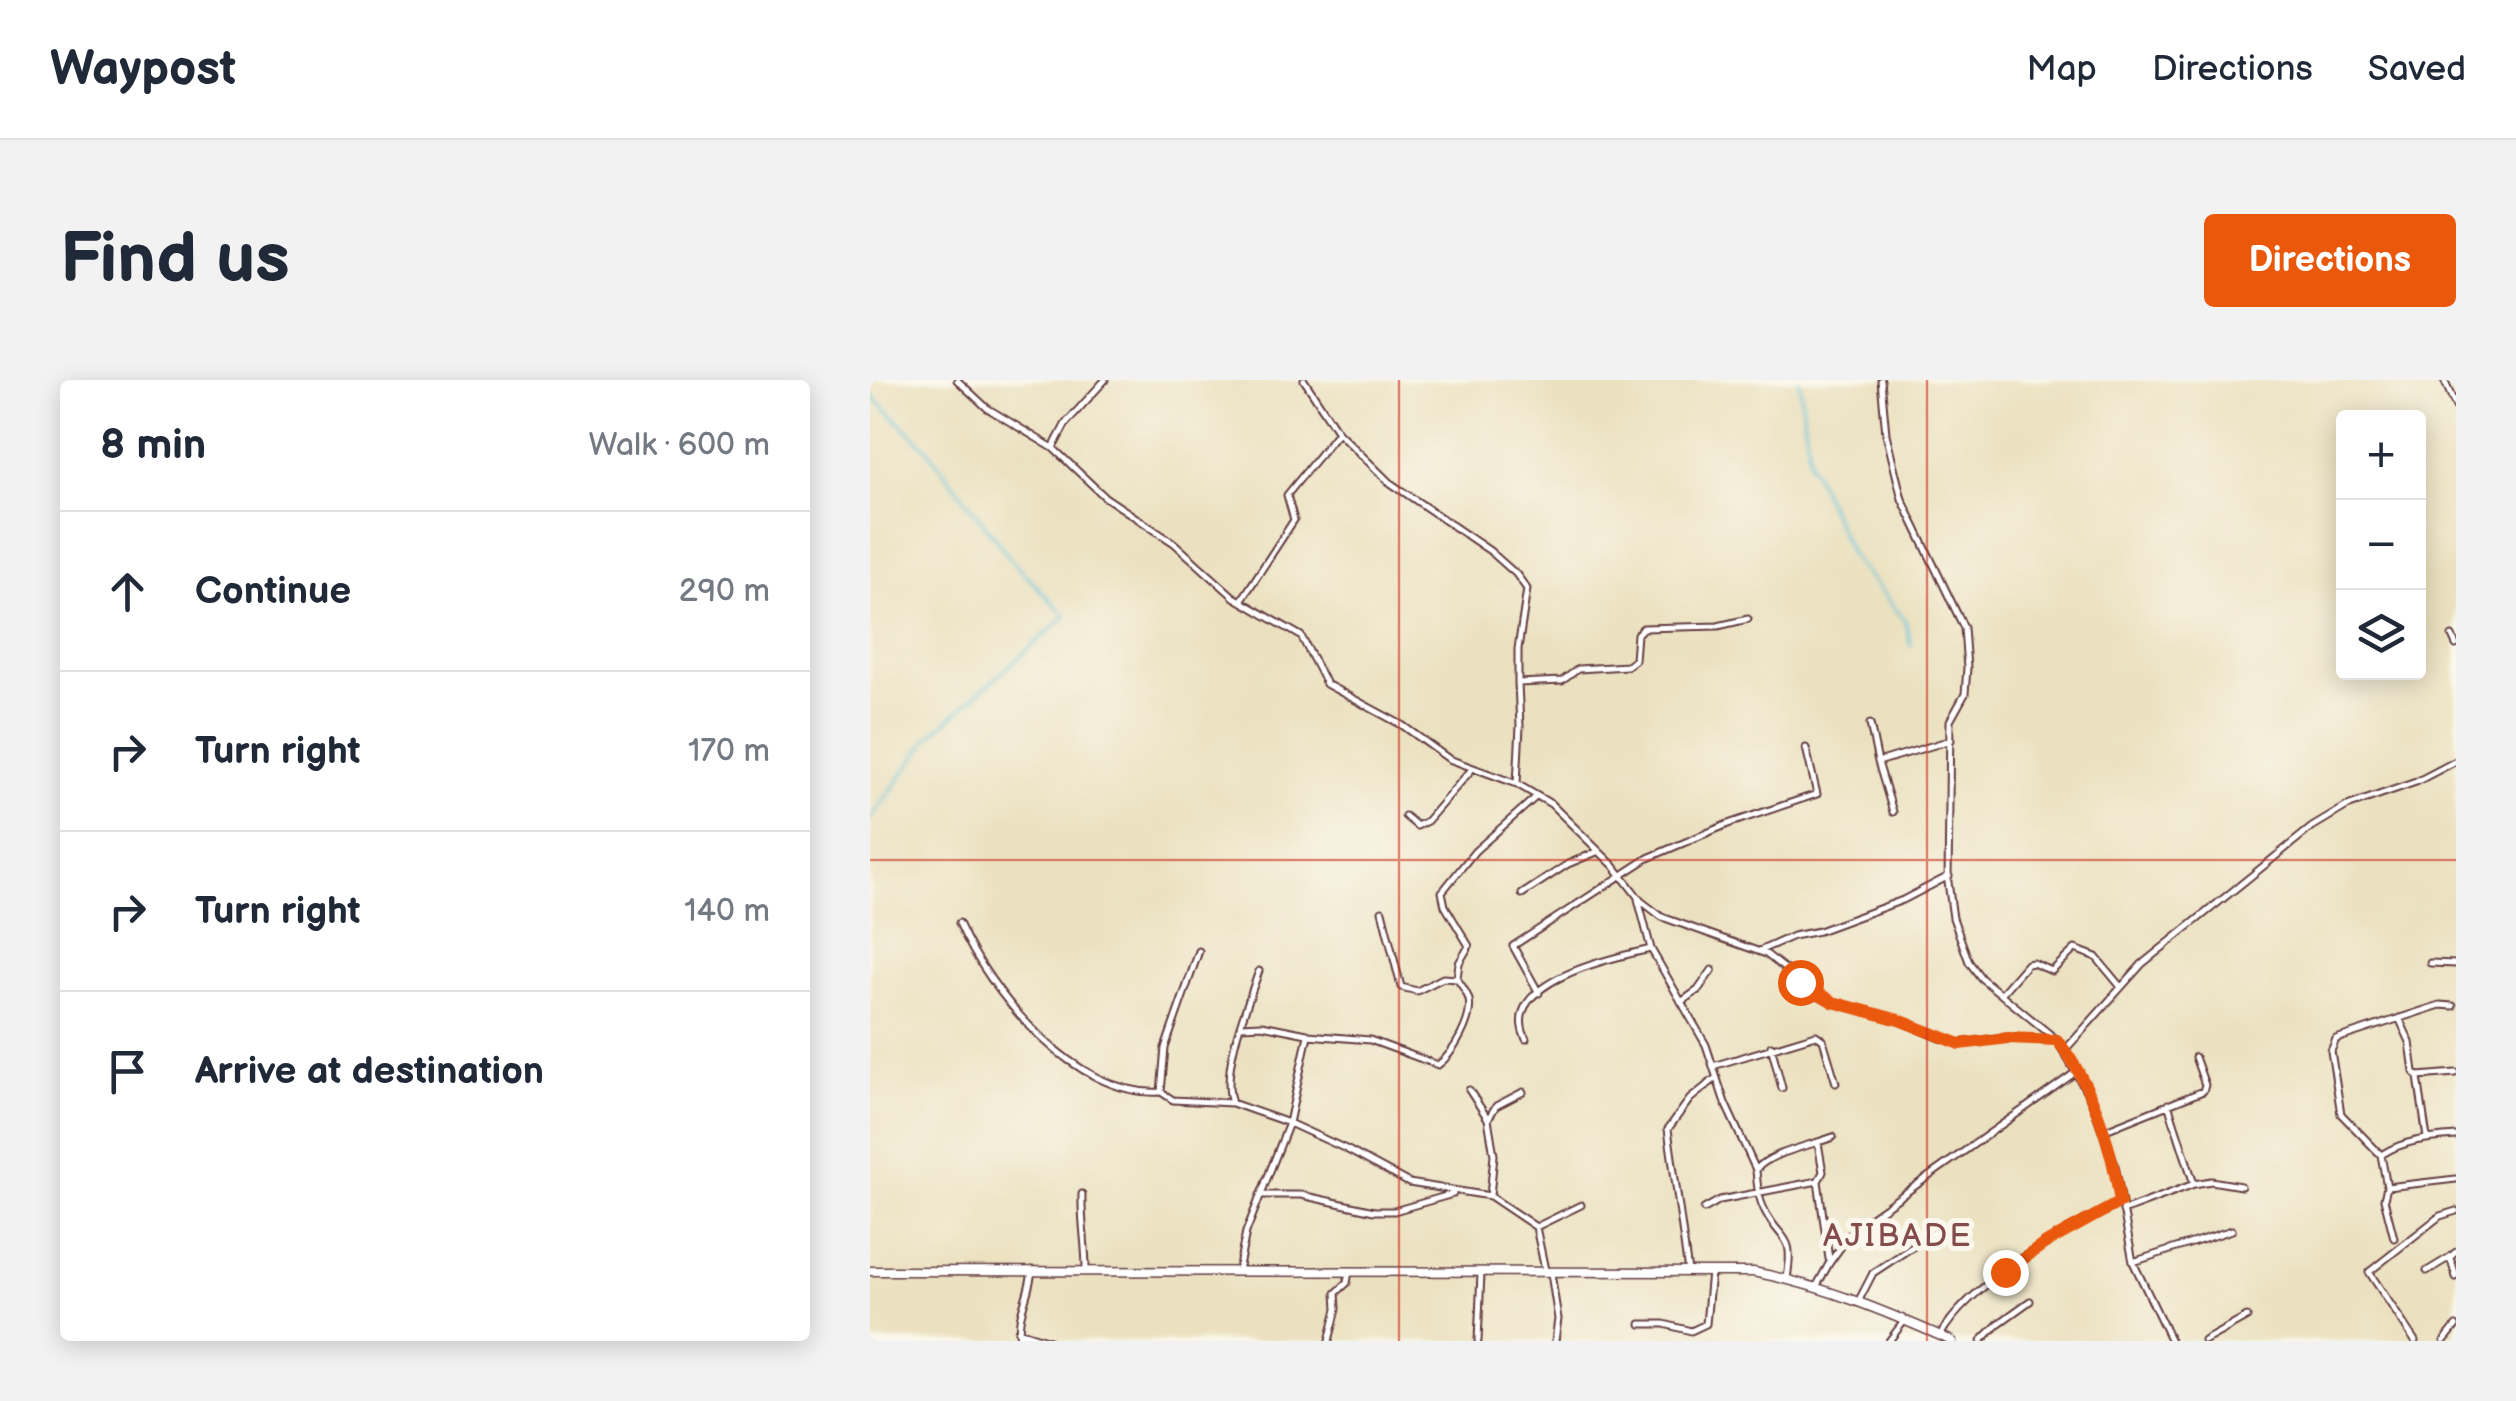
<!DOCTYPE html>
<meta charset="utf-8">
<style>
:root{--surface:#fff;--page:#f2f2f3;--text:#1f2937;--muted:#747a83;--line:#e0e1e3;--accent:#ea580c}
body{margin:0;font-family:"Balsamiq Sans",sans-serif;background:var(--page);color:var(--text)}
.controls{position:absolute;right:30px;top:30px;display:grid;overflow:hidden;border-radius:10px;box-shadow:0 5px 25px #0003}
.controls button{width:90px;height:90px;display:grid;place-items:center;padding:0;border:0;border-bottom:2px solid var(--line);background:var(--surface);color:var(--text);font:50px sans-serif}
.stop{position:absolute;width:30px;height:30px;margin:-22px;border:8px solid #ea580c;border-radius:50%;background:#fff}
.stop.end{background:#ea580c;border-color:#fff;box-shadow:0 2px 10px #0008}
.list{margin:0;padding:0;list-style:none}
h2{display:flex;justify-content:space-between;align-items:center;height:130px;margin:0;padding:0 40px;font-size:42px}
h2 small{font-size:32px;font-weight:400;color:var(--muted)}
.list li{display:grid;grid-template-columns:65px 1fr auto;gap:30px;align-items:center;box-sizing:border-box;height:160px;padding:0 40px;border-top:2px solid var(--line)}
.list b{display:block;font-size:38px;white-space:nowrap}
.list em{font-size:32px;font-style:normal;color:var(--muted)}
.icon{flex:none;width:55px;height:55px;fill:none;stroke:currentColor;stroke-width:2;stroke-linecap:round;stroke-linejoin:round}
.map{position:relative;flex:none;width:1586px;height:961px;overflow:hidden;border-radius:10px}
header{display:flex;align-items:center;gap:60px;box-sizing:border-box;height:140px;padding:0 50px;background:var(--surface);border-bottom:2px solid var(--line)}
header strong{font-size:48px}
nav{display:flex;gap:55px;margin-inline-start:auto;font-size:35px}
.intro{display:flex;align-items:center;justify-content:space-between;box-sizing:border-box;height:240px;padding:0 60px}
h1{margin:0;font-size:70px}
.button{padding:25px 45px;border-radius:10px;background:var(--accent);color:#fff;font-size:35px;font-weight:700}
main{display:flex;gap:60px;padding:0 60px}
aside{flex:1;background:var(--surface);border-radius:10px;box-shadow:0 5px 25px #0003}
.map>svg:first-child{display:block}
.lines{fill:none;stroke-linecap:round;stroke-linejoin:round}
.stream{stroke:#5dc2db;stroke-width:2.5}
.minor-casing{stroke:#623c41;stroke-width:9}
.secondary-casing{stroke:#623c41;stroke-width:11}
.minor{stroke:#fff;stroke-width:5}
.secondary{stroke:#fff;stroke-width:8}
.route{stroke:#ea580c;stroke-width:12}
.grid{fill:none;stroke:#c8321e;stroke-width:2.5;stroke-opacity:0.55}
.labels{text-anchor:middle;stroke-width:10;stroke-linejoin:round;paint-order:stroke}
.quarter-label{font-size:32px;letter-spacing:2.5px;fill:#854c4c;stroke:#fbf7ec}
</style>
<header>
<strong>Waypost</strong>
<nav><a>Map</a><a>Directions</a><a>Saved</a></nav>
</header>
<div class="intro"><h1>Find us</h1><a class="button">Directions</a></div>
<main>
<aside>
<h2>8 min<small>Walk · 600 m</small></h2>
<ul class="list">
<li><svg class="icon" aria-label="ahead" viewBox="0 0 24 24"><path d="M12 20V5M6 11l6-6 6 6"/></svg><div><b>Continue</b></div><em>290 m</em></li>
<li><svg class="icon" aria-label="right" viewBox="0 0 24 24"><path d="M7 20v-9h11M14 6l5 5-5 5"/></svg><div><b>Turn right</b></div><em>170 m</em></li>
<li><svg class="icon" aria-label="right" viewBox="0 0 24 24"><path d="M7 20v-9h11M14 6l5 5-5 5"/></svg><div><b>Turn right</b></div><em>140 m</em></li>
<li><svg class="icon" aria-label="arrive" viewBox="0 0 24 24"><path d="M6 21V4h12l-3 4 3 4H6"/></svg><div><b>Arrive at destination</b></div></li>
</ul>
</aside>
<div class="map">
<svg width="1586" height="961" viewBox="0 0 1586 961">
<rect width="100%" height="100%" fill="#fbf7ec"/>
<filter id="ink" filterUnits="userSpaceOnUse"><feTurbulence type="fractalNoise" baseFrequency=".01" numOctaves="2"/><feDisplacementMap in="SourceGraphic" scale="20" xChannelSelector="R" yChannelSelector="G"/><feConvolveMatrix kernelMatrix="1 2 1 2 8 2 1 2 1" color-interpolation-filters="sRGB"/></filter>
<filter id="wash" filterUnits="userSpaceOnUse"><feTurbulence type="fractalNoise" baseFrequency=".0048" numOctaves="4" result="noise"/><feDisplacementMap in="SourceGraphic" scale="40" xChannelSelector="R" yChannelSelector="G"/><feGaussianBlur stdDeviation="2.25" result="paint"/><feColorMatrix in="noise" values="0 0 0 0 0 0 0 0 0 0 0 0 0 0 0 0 0 1.4 0 .05"/><feComposite in="paint" operator="in"/></filter>
<g filter="url(#wash)">
<rect width="100%" height="100%" fill="#ebe1c0"/>
<g class="lines">
<path class="stream" d="M929,0l11,82 41,94 54,64 6,26
M0,14l58,56 85,112 53,54 -136,120 -60,84"/>
</g>
</g>
<g filter="url(#ink)">
<g class="lines">
<g class="minor-casing">
<path id="minor" d="M87,0l30,28 66,40 52,49 69,46 60,54 67,39 25,48 76,41 47,34 68,25 34,20 63,62 27,35 21,16 104,37 52,41 15,7 66,18 42,18 19,5 48,-5 49,2
M434,0l34,52 51,50 101,69 26,23 11,15 -9,60v34
M1011,0l5,54 16,65 62,129 3,40 -2,26 -15,27 -2,161 5,36 16,44 12,16 76,62 35,61 23,65 18,96 38,79
M1574,0l12,27
M183,68l13,-25 39,-43
M371,221l53,-81 -7,-25 51,-63
M1582,256l4,9
M1000,344l8,38
M647,404l3,-58 -2,-43 44,-2 16,-12 49,-3 8,-6 2,-26 6,-6 75,-2 30,-7
M1023,432l-15,-50 73,-22
M535,436l12,10 10,-5 45,-52
M652,514l46,-30 31,-13
M768,519l13,50 55,96 19,58 31,67
M512,531l19,76 16,4 26,-13 14,1c5,7 10,13 12,21 4,20 -16,54 -31,65l-68,-25 -62,-5 -19,88 57,26 63,34 81,13 46,31 9,43
M89,543c31,70 116,174 201,169
M329,571l-34,97 -4,44 12,8 59,3 57,20 -43,109 -8,39
M889,571l34,-15 26,-5 84,-31 46,-24
M1560,583l26,1
M587,598l2,-15 10,-17 -24,-40 -3,-14 33,-41 62,-55
M669,613l-26,-47 135,-88 80,-34 89,-30 -11,-46
M1131,614l26,-30 6,-1 19,8 23,-22 21,8 24,29
M811,622l17,-12 14,-20
M1529,638l11,24 4,30 4,4 38,-3
M371,646l21,-1 45,9
M656,659c-29,-57 88,-82 125,-90
M901,666l11,42
M1195,670l77,-86 170,-137 35,-21 69,-24 40,-21
M843,686l103,-31 7,5 13,43
M1548,697l9,61
M599,710l19,29
M362,723c-12,-33 16,-100 27,-132
M1233,751l100,-40 2,-6 -10,-28
M1586,756c-27,2 -52,4 -75,19l6,32 69,-8
M1511,775l-40,-41 -10,-63 5,-12 104,-34 13,1
M948,801l5,-9 -5,-29
M1324,804l17,-3 30,5
M1517,807l-3,12 10,39
M212,814c-1,27 4,50 4,76
M390,815h41l73,16h20l59,-17
M620,816l4,-41 -6,-36 8,-13 27,-14
M834,829l16,-9 98,-19 11,78
M1253,831l71,-27 -26,-80
M666,847l45,-22
M1586,872l-6,5 6,20
M1263,882l99,-32
M1557,891l23,-14
M818,892l-20,-143 22,-30 26,-21
M681,893l7,46 -3,22
M917,898c8,-46 -6,-35 -22,-67 -7,-13 -8,-28 -9,-41 12,-17 57,-25 77,-33
M946,907l14,-25 23,-32 223,-158
M988,922l15,-29 62,-41
M771,944h23l27,7 15,-7 5,-52
M148,951l31,10
M1070,956c28,-52 127,-108 180,-133
M150,961c-4,-28 9,-42 12,-71
M459,961l8,-32 -1,-16 11,-10 2,-12
M608,961l3,-68
M1019,961l16,-21
M1111,961l17,-17 32,-23
M1334,961l43,-24
M1545,961l-46,-69 71,-56 16,-5
M1574,961l12,-15"/>
</g>
<g class="secondary-casing">
<path id="secondary" d="M0,891l883,1c69,13 134,40 199,69"/>
</g>
<use href="#minor" class="minor"/>
<use href="#secondary" class="secondary"/>
</g>
</g>
<g class="lines" filter="url(#ink)">
<path class="route" d="M930,602l33,20 66,18 61,24 48,-6 49,2c36,45 55,107 63,162l-76,42 -39,28"/>
</g>
<path class="grid" d="M529,0v961M1057,0v961M0,480h1586"/>
<g class="labels">
<g class="quarter-label">
<text x="1028" y="866">AJIBADE</text>
</g>
</g>
</svg>
<div class="controls">
<button>+</button>
<button>−</button>
<button><svg class="icon" aria-label="layers" viewBox="0 0 24 24"><path d="M12 4l9 5-9 5-9-5zM3 14l9 5 9-5"/></svg></button>
</div>
<div class="stop" style="left:930px;top:602px"></div>
<div class="stop end" style="left:1135px;top:892px"></div>
</div>
</main>
